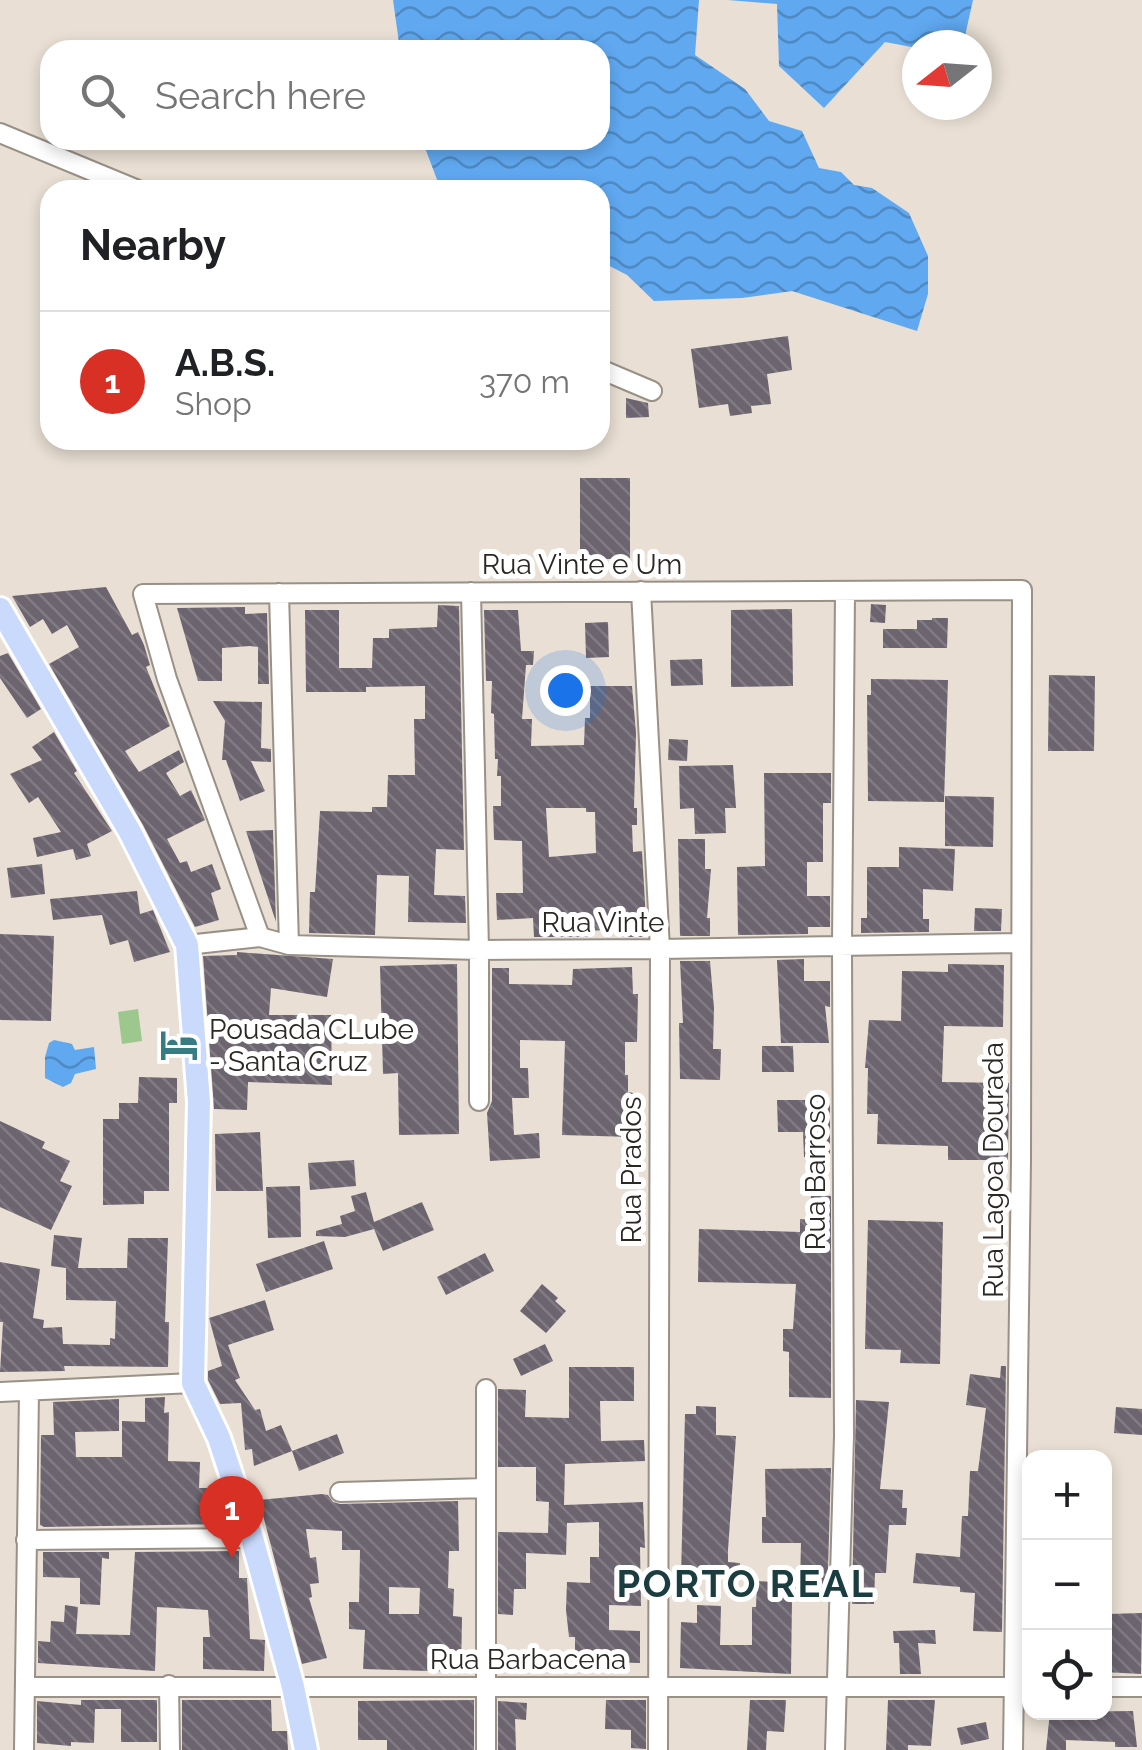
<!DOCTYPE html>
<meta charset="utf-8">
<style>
:root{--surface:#fff;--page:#f6f6f6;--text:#202124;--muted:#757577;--line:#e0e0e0;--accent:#d93025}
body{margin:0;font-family:Raleway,sans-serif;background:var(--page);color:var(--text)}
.controls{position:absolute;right:30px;bottom:30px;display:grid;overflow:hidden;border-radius:20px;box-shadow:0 5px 15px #0003}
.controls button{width:90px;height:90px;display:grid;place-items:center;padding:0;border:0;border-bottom:2px solid var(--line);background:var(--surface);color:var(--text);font:50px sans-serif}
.compass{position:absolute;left:902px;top:30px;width:90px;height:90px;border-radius:50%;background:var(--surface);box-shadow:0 5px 15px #0003;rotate:253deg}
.you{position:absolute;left:565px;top:690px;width:35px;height:35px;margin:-25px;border:8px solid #fff;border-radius:50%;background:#1a73e8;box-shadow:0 0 0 15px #1a73e833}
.badge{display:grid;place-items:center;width:65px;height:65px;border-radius:50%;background:var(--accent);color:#fff;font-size:32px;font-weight:700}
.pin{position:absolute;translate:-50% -82px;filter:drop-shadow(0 2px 5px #0008)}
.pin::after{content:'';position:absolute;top:52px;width:35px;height:30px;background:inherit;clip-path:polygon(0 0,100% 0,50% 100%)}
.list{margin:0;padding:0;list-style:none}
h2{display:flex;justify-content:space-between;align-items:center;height:130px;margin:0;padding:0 40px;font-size:42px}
h2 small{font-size:32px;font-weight:400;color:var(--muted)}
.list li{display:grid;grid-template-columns:65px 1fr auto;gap:30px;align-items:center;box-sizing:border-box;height:140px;padding:0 40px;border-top:2px solid var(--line)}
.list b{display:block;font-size:38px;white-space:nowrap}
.list p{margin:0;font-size:32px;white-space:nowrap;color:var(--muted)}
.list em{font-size:32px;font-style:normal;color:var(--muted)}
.icon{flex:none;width:55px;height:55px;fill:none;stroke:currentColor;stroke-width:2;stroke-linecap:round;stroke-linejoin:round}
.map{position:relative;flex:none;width:1142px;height:1750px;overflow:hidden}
.search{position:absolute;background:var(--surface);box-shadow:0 5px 15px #0003;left:40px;top:40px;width:570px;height:110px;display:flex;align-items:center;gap:25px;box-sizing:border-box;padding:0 35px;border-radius:30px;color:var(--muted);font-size:38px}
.panel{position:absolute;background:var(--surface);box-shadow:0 5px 15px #0003;left:40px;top:180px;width:570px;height:270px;border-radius:30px}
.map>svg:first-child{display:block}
.grass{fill:#9cc78d}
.water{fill:url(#water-waves)}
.building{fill:url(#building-back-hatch);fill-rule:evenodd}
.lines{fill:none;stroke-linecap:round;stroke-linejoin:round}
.minor-casing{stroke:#999086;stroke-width:22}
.major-casing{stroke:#fff;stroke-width:28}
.minor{stroke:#fff;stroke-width:18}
.major{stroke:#cadafc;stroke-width:22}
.labels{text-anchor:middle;stroke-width:10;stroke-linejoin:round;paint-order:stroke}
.street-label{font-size:28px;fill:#2b2824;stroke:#fff}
.poi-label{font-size:28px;fill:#2b2824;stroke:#fff;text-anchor:start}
.district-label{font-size:38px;font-weight:bold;letter-spacing:2.5px;fill:#1b3d40;stroke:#fff}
</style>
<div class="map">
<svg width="1142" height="1750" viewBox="0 0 1142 1750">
<defs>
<pattern id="water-waves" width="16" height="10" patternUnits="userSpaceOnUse" patternTransform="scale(2.5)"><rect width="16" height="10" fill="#60a8f0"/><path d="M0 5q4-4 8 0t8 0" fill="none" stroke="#4f89c2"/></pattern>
<pattern id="building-back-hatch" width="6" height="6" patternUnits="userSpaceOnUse" patternTransform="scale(2.5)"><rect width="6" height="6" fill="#6c6570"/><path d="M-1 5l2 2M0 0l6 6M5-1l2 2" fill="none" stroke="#817b83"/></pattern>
</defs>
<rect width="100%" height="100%" fill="#e9dfd4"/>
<path class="grass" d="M138,1009l4,32 -20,3 -4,-32z"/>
<path class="water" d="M393,0h306l-4,55 50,34 24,32 33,10 17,37 22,4 13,13 18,3 37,25 19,43v38l-11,37 -125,-40 -50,7 -88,3 -27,-26 -27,-14v-71h-159l-19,-50h178v-90h-200z
M728,0h245l-10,45h-46v3l-32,-6 -61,66 -45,-42 -2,-62z
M54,1040l18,4 3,6 19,-3 2,22 -21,5 -4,9 -8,4 -18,-9v-21l4,-14z"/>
<path class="building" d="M788,336l4,34 -25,4 4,30 -20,2 1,7 -22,3 -2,-12 -29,4 -8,-59z
M626,398l22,5 1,14 -23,1z
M580,478h50v81h-50z
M106,587l26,48 6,-3 6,13 6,20 -4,2 24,59 -45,25 14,21 40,-22 5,12 -18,11 14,23 11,-6 14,30 -38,19 13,24 7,-2 4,11 21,-8 9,25 -10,4 8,27 -24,7 -52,-102 -94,-161 30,-17 -12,-22 -15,9 -9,-15 -13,8 -18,-31z
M871,604l15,1 -1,18 -15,-1z
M438,605l21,1 5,244 -28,-1 -2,46 31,1 1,27 -58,-1 1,-46 -32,-1 -2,60 -66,-2 1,-41h5l5,-81 52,1v-5h15l1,-32h27l-1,-56h11v-33l-59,1v5h-60l-1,-82h34v58h33l1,-30h16v-9l48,-2z
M245,607v7l22,-1 2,71h-11v-37l-8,-1 -28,2v33h-24l-21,-73z
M792,609l1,77 -62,1v-77z
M484,610h34l3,41h13l-1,14h-7l-4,54h10l-1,27 53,-1 1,-27h5v-32h42l4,47 -2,75h3v17h-5l1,27 9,-1 5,86h-26v-8l-32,2v6h-55l-1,-19 -36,2 -1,-27h27l-1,-52 -28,-1 -1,-34h8v-30h-4l1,-17h-3l-1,-45 -3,-1 1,-32h-6zM546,808h40v4h9l1,41 -47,4z
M932,618h16l-1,30h-64v-19h34v-9h15z
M608,622l1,35 -23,1 -1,-35z
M8,653l33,56 -14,9 -27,-40v-22z
M702,659l1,26 -32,1 -1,-26z
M1049,675l46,1 -1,75h-46z
M871,679l77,1 -4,122 -76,-1 -1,-106h4z
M213,701l49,1 -1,46 10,1v13l-20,-1 14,30 -25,10 -14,-41h-4l3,-39z
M54,732l23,39 -3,2 38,58 -25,13 4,12 -15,4 -3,-11 -36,8 -4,-19 28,-6 -23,-35 -9,6 -19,-29 32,-14 -10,-13z
M669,739l19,1 -1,21 -19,-1z
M733,765l3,43h-11l1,25 -31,1 -1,-26 -14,1 -1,-43z
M764,773h67v30h-8v59h-16v34h23v31h-22v7l-70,1 -1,-68 28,-1z
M945,796l49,1 -1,50 -48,-1z
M273,830l3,92 -30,-91z
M678,839h27v30h6l-4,49h3v18h-30z
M899,847l56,2 -2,42 -30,-2v30h6v13l-68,1v-15h6v-51h32z
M42,864l3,30 -34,4 -4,-30z
M137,891l3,23 13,-4 17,42 -36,10 -6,-22 -18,5 -8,-30 -49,5 -3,-21z
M975,908l27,1 -1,22h-27z
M0,934l54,2 -3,85 -51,-1z
M237,952l96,7 -6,38 -56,-9 -2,27h62l1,70 -84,-3 -1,28 -33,-1 -11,-153 34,-1z
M804,959v22h26v26l-5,-1 4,37h-48l-4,-83z
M680,961h30l4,47 -1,41h8l-1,31 -40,-1 -1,-56h4z
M457,964l2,170 -60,1 -1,-62 -15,1 -3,-108z
M948,964l56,1 -1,62 -59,-1 -2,56 67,1 -1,77h-60v-14l-71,-2 1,-30h-11l1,-46h-3l4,-48 32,1 1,-50 46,1z
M632,967l1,27h5l-1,48h-12v33h3v17l5,1 -1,44 -70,-2 3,-94 -45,-1v28h8l1,30h-17l2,37 25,-2 1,25 -50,3 -3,-48 5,-12v-133h17v16l63,1 1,-16z
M762,1046h31l1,26h-32z
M139,1077l38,1v25h-8v88h-25v13l-41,1v-86h16v-16h19z
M777,1100h53v56l-26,1 -1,-25h-25z
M0,1121l45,21 -3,6 28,13 -10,20 12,5 -21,44 -51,-23z
M260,1132l3,59h-47l-1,-57z
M354,1160l2,26 -46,4 -2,-27z
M300,1186l1,51 -33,1 -2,-51z
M366,1192l8,30 48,-20 12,28 -51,21 -9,-22 -29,8 -29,-1v-5l26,-7 -2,-8 15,-5 -4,-15z
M811,1195l20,1v202l-42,-1v-45l-6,-1v-22h10l3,-45 -98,-2 1,-53 101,3v-13l10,1z
M868,1220l75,2 -3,142 -40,-1 1,-13 -36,-1z
M54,1235l28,3 -4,30h49l1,-30h40l-3,84h4l-1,45 -104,-1 1,5 -65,1 3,-50h-3v-60l40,7 -7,49 11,2 -1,8 19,-1 1,17 47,1v-7l5,1 1,-38 -50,-1v-32l-15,-2z
M324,1241l9,28 -67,23 -10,-28z
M485,1253l9,18 -48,24 -9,-18z
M542,1284l16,14 -3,3 11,10 -20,22 -26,-22z
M265,1300l9,30 -46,15 12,33 -5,2 20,30 5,-1 6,22 15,-6 11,26 -38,15 -2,-17 -7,1 -4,-47 -21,1 -12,-24v-9l14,-5 -13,-48z
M545,1344l8,17 -32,15 -8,-17z
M1001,1366h5l-4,266 -29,-1 2,-38 -15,-1v-5l-47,-4 3,-30 44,4 2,-41h6l2,-45h8l8,-63 -20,-3 4,-31 30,4z
M569,1367h65v34h-34l1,40 43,-1 1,21 -80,3 -1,41 79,-3 2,46 -5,-1 1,59 -32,-1v25l31,1v32l-40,-1v5h-25v-30h-6l-3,-27 1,-28 23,1v-26h9v-35l-32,1 -1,32 -40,-2v36h-12l-1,26 -15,-1v-82l50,1 1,-31 -13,-1v-34h-38v-78l28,1 -1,27 44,1z
M165,1397l-1,16 5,-1 -1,49 32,1 -1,26h21l4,13 -9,3h9v20l-180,3 -4,-2 1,-90h13l-1,-33 66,-3v32l-44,1 1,25h46v-36l23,1v-24z
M856,1400l33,2 -9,87 23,1 -1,18h5l-1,17h-17l-3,48h-11l-1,31h-22z
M696,1406l20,1v28l20,1 -8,114v12l12,1 -1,17 -58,-4 4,-162h11z
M1116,1407l26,2v26l-28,-2z
M337,1434l7,19 -45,18 -7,-20z
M831,1468l-4,134 -35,-2 -1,74 -111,-6 1,-46 16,1v-18l24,1 -1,39h32v-38h4l1,-26 41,3 2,-3 1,-38h-39v-26h4l-1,-48z
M322,1494l6,1 5,7 7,2 118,-3 1,50h-10l-1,37 6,1 -1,27 9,1 -1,55 -98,-3 2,-39 -16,-1v-27h10l1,-52h-18v-19l-36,-2 4,29 6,-1 3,26 -9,1 2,13 -3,1 18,60 -25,6 -43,-164zM389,1587l31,1 -1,26h-30z
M239,1551v27h8l3,61 15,1 -1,31 -61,-2v-32h7l-2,-27 -51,-3 -2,64 -117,-8v-22l12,1 1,-21 13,1 1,-17 13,2 -2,27 54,1 5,-83z
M43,1552h66v7l-7,-1 -2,47 -20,-1v-26l-37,-1z
M1142,1613l-1,61 -37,-2 4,-58z
M935,1630l1,14 -18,-1 3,31h-21l-1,-31h-5l-1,-12z
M81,1700h76v42h-36v-33h-26l-1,34 -23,-1v4l-34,-3v-42l44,4z
M182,1700h89l1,31h15l1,19h-106z
M474,1700v50h-87v-10h-29v-39z
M606,1700h40v49l-15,-1v-18l-26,-1z
M750,1700h36l-2,32 -17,-1 -1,19h-19z
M888,1700h47l-4,46 -23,-1v5h-22z
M498,1701l29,2 -1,17 -11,-1 1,31h-18z
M1133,1711l4,36h-22v-5l-49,-2v10h-20l4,-38z
M986,1722l3,17 -28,6 -4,-17z"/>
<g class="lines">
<g class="minor-casing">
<path id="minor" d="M0,133l138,57
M600,369l52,22
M641,591l19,358 -2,801
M471,592l8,358v151
M279,593l10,352
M260,937l-93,-258 -24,-85 879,-4 -1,570 -8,590
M187,945l73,-8 29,8 190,5 181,-1 361,-6
M0,1392l193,-9
M340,1492l146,-4
M26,1540l226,-2
M169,1685l1,65
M25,1687h1005
M1104,1687h38
M24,1750l5,-358
M486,1750v-361
M835,1750l9,-314 -2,-489 3,-354"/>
</g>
<g class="major-casing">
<path id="major" d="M0,609l130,223 57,113 12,157 -6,281 26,55 33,100 41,149 13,63"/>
</g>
<use href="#minor" class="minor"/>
<use href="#major" class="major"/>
</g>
<defs>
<g id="hotel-bare" transform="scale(3)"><path d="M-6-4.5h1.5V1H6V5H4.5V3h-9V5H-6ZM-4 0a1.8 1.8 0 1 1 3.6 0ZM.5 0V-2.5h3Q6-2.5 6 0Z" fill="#357d83" stroke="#fff" stroke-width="2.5" paint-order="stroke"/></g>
</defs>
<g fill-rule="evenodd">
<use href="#hotel-bare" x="179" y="1045"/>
</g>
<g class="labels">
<g class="street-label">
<text x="582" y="574">Rua Vinte e Um</text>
<text x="603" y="932">Rua Vinte</text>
<text transform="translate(631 1170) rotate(-90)" y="10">Rua Prados</text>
<text transform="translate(993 1170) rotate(-90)" y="10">Rua Lagoa Dourada</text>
<text transform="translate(815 1172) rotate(-90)" y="10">Rua Barroso</text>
<text x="528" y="1669">Rua Barbacena</text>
</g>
<g class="poi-label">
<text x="209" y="1039">Pousada CLube<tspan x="209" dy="32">- Santa Cruz</tspan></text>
</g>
<g class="district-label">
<text x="746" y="1597">PORTO REAL</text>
</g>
</g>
</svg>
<div class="controls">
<button>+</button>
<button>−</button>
<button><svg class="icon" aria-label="locate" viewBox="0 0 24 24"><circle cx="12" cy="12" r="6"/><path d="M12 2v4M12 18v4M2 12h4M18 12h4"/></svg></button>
</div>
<svg class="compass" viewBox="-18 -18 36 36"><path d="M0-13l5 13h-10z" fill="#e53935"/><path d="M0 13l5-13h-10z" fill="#757577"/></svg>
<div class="you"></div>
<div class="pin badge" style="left:232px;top:1558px">1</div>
<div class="search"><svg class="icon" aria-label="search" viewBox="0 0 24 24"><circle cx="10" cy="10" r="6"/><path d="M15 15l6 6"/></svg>Search here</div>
<section class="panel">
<h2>Nearby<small></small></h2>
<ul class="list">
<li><span class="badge">1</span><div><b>A.B.S.</b><p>Shop</p></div><em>370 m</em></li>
</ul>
</section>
</div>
